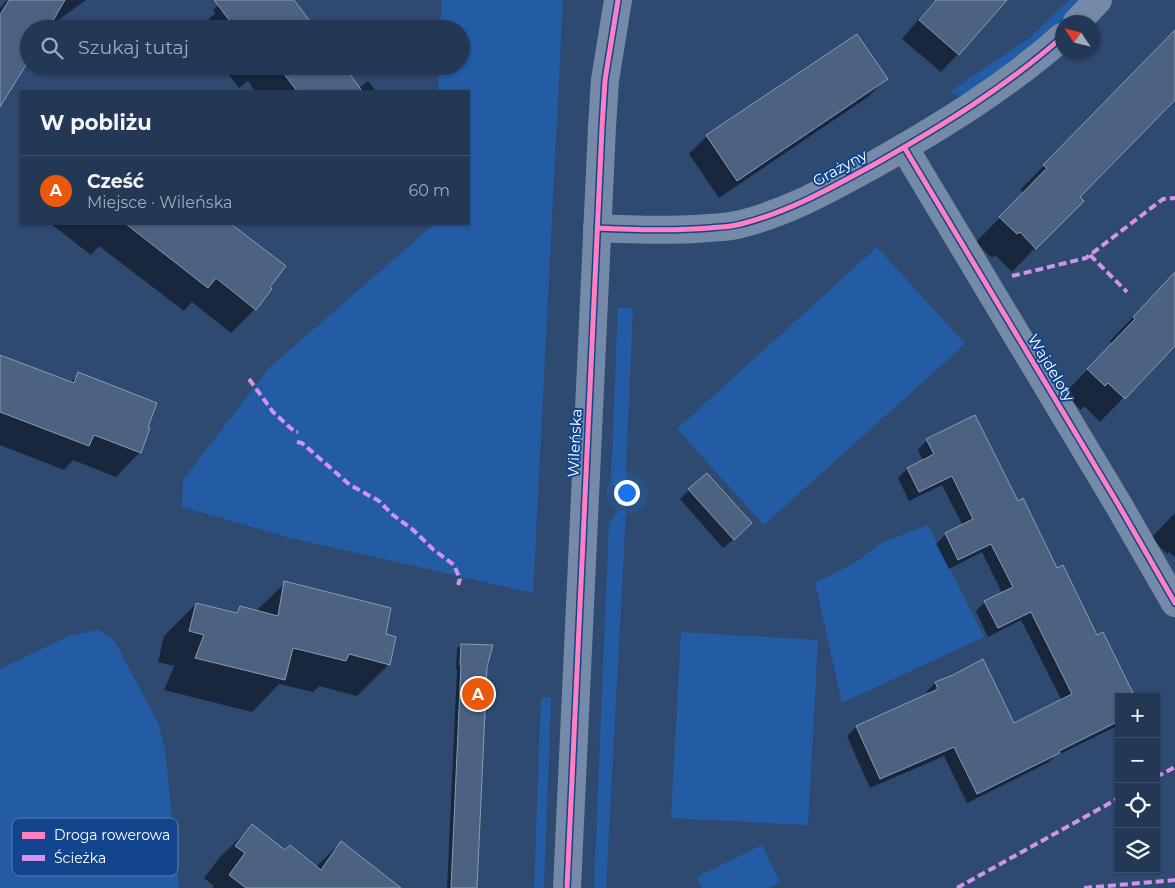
<!DOCTYPE html>
<html lang="pl">
<meta charset="utf-8">
<style>
:root{--surface:#223855;--page:#2e435f;--text:#f1f3f6;--muted:#a2acb9;--line:#3f526c;--accent:#ea580c}
body{margin:0;font-family:Montserrat,sans-serif;background:var(--page);color:var(--text)}
.controls{position:absolute;right:15px;bottom:15px;display:grid;overflow:hidden;border-radius:0px;box-shadow:0 1px 4px #0004}
.controls button{width:45px;height:45px;display:grid;place-items:center;padding:0;border:0;border-bottom:1px solid var(--line);background:var(--surface);color:var(--text);font:25px sans-serif}
.compass{position:absolute;left:1055px;top:15px;width:45px;height:45px;border-radius:50%;background:var(--surface);box-shadow:0 1px 4px #0004;rotate:305deg}
.you{position:absolute;left:626px;top:492px;width:18px;height:18px;margin:-12px;border:4px solid #fff;border-radius:50%;background:#1a73e8;box-shadow:0 0 0 8px #1a73e833}
.badge{display:grid;place-items:center;width:32px;height:32px;border-radius:50%;background:var(--accent);color:#fff;font-size:16px;font-weight:700}
.pin{position:absolute;translate:-50% -50%;border:2px solid #fff;box-shadow:0 1px 5px #0006}
.list{margin:0;padding:0;list-style:none}
h2{display:flex;justify-content:space-between;align-items:center;height:65px;margin:0;padding:0 20px;font-size:21px}
h2 small{font-size:16px;font-weight:400;color:var(--muted)}
.list li{display:grid;grid-template-columns:32px 1fr auto;gap:15px;align-items:center;box-sizing:border-box;height:70px;padding:0 20px;border-top:1px solid var(--line)}
.list b{display:block;font-size:19px;white-space:nowrap}
.list p{margin:0;font-size:16px;white-space:nowrap;color:var(--muted)}
.list em{font-size:16px;font-style:normal;color:var(--muted)}
.icon{flex:none;width:28px;height:28px;fill:none;stroke:currentColor;stroke-width:2;stroke-linecap:round;stroke-linejoin:round}
.map{position:relative;flex:none;width:1175px;height:888px;overflow:hidden}
.search{position:absolute;background:var(--surface);box-shadow:0 1px 4px #0004;left:20px;top:20px;width:450px;height:55px;display:flex;align-items:center;gap:12px;box-sizing:border-box;padding:0 18px;border-radius:28px;color:var(--muted);font-size:19px}
.panel{position:absolute;background:var(--surface);box-shadow:0 1px 4px #0004;left:20px;top:90px;width:450px;height:135px;border-radius:0px}
.map>svg:first-child{display:block}
.green{fill:#245ba5}
.shadow{fill:#0007}
.building{fill:#4b6281;stroke:#8a9bb4}
.lines{fill:none;stroke-linecap:round;stroke-linejoin:round}
.minor{stroke:#758aa6;stroke-width:28}
.tertiary{stroke:#758aa6;stroke-width:28}
.quiet{stroke:#d193ec;stroke-width:4;stroke-dasharray:8 4;stroke-linecap:butt}
.cycleway-casing{stroke:#12458d;stroke-width:8}
.cycleway{stroke:#ff80c0;stroke-width:5}
.labels{text-anchor:middle;stroke-width:4;stroke-linejoin:round;paint-order:stroke}
.street-label{font-size:15px;fill:#fff;stroke:#12458d}
.key{fill:#12458d;stroke:#597daf;stroke-width:1}
.key-label{font-size:14px;fill:#fff}
</style>
<div class="map">
<svg width="1175" height="888" viewBox="0 0 1175 888">
<rect width="100%" height="100%" fill="#2e4a71"/>
<path class="green" d="M442,0h121l-30,593 -238,-54 -113,-32 1,-27 86,-112 163,-142v-2h37v-133h-31l1,-25h22v-37h-21z
M1069,0h17l-24,24 -98,73 -13,-4 3,-4 74,-50z
M877,247l88,97 -201,181 -87,-96z
M618,308h15l-8,182 -12,-5 -2,-6z
M620,511h6l-20,377h-12l15,-365 8,-10z
M928,525l56,112 -142,66 -27,-121 19,-8 26,-15 21,-16z
M98,630l16,10 44,83 7,26 14,139h-179v-219l69,-33z
M681,632l137,8 -10,185 -137,-7z
M551,697l-7,191h-10l7,-190z
M762,845l18,37 -12,6h-66l-5,-11z"/>
<path class="shadow" d="M7,0h79l-40,29h-17l-29,76v-97z
M223,0h56l35,29h-115l16,-16 -2,-3z
M935,0h70l-47,54 -17,18 -39,-33z
M1175,31v68l-97,98 -43,51 -23,24 -17,-17 -3,3 -16,-16 48,-49 -4,-3z
M222,66h120l17,22 9,-7 8,10h-121l-7,-10 -9,7z
M886,79l-18,18 -149,101 -30,-44 18,-18z
M51,224h178l55,43 -16,20 -13,22 -24,24 -39,-31 -8,9 -85,-65 -8,9z
M1175,273v71l-75,78 -16,-16 -3,4 -17,-16 48,-50 -2,-3z
M0,356l70,27 9,-9 61,78 -24,25 -43,-17 -9,10 -64,-25z
M927,440l192,257v28l-65,32 -5,5 -82,41 -23,-47 -74,32 -23,-52 9,-9 71,-32 -1,-3 9,-9 79,41 48,-23 -41,-81 -33,17 -12,-26 9,-9 17,-9 -20,-41 -33,17 -13,-25 10,-10 17,-8 -21,-41 -33,16 -11,-23 9,-9 16,-8 -5,-11z
M689,490l52,43 -18,15 -43,-49z
M1175,513v44l-6,-5 -2,2 -16,-16z
M285,583l99,52 5,29 -32,32 -38,-10 -6,6 -34,-8 -27,28 -88,-22 10,-24 -16,-4 6,-26 32,-32 38,10 6,-6 16,3z
M461,645l25,22 -10,221h-29l10,-218 -1,-1 1,-20z
M252,826l33,26 31,15 25,-25 58,46h-187l2,-2 -10,-8 16,-21z"/>
<path class="building" d="M9,0h56l-17,29h-19v31l-29,47v-92z
M214,0h80l22,29h-80z
M936,0h71l-48,55 -40,-35z
M1175,30v70l-95,97 4,4 -48,48 -16,-17 -3,2 -18,-17 48,-49 -4,-3z
M857,34l31,45 -151,102 -31,-46z
M278,66h66l18,25h-65z
M126,224h105l55,42 -16,21 2,2 -16,21 -40,-32 -8,10z
M1175,272v74l-50,53 -17,-16 -3,3 -18,-17 48,-50 -2,-2z
M0,355l74,28 4,-11 79,31 -9,24 2,1 -9,25 -47,-18 -5,11 -89,-34z
M975,415l43,86 5,-3 34,70 6,-3 34,70 6,-3 32,65h-16v24l-60,30 1,2 -83,41 -23,-47 -74,32 -24,-53 82,-37 -3,-7 18,-7 30,-16 31,64 58,-29 -41,-82 -33,16 -14,-27 29,-14 -22,-43 -33,16 -13,-27 28,-14 -21,-43 -33,16 -12,-24 27,-14 -8,-15z
M707,473l45,50 -18,17 -46,-51z
M284,581l107,27 -5,26 10,3 -6,28 -41,-11 -3,7 -53,-13 -8,32 -90,-22 9,-23 -15,-4 7,-28 41,10 3,-7 38,10z
M461,644l32,1 -6,22 -10,221h-26l10,-223h-1z
M252,824l33,26 5,-5 31,25 20,-29 60,47h-155l-17,-13 16,-22 -10,-7z"/>
<g class="lines">
<path class="minor" d="M1077,22l21,-22
M904,147l214,357 57,99
M597,228c38,2 76,3 113,0 10,-1 21,-1 31,-4 48,-12 90,-36 134,-60 65,-37 131,-77 187,-127"/>
<path class="tertiary" d="M567,888l35,-761 3,-47 13,-80"/>
<path class="quiet" d="M1090,255l37,37
M1012,276l74,-18 77,-59 12,-1
M249,379l24,33 22,20h3
M297,442l5,1 48,42 29,16 14,14 19,14 22,21 20,15 6,14 -2,6
M1156,777l19,-10
M957,888l162,-90
M1084,888l91,-8"/>
<g class="cycleway-casing">
<path id="cycleway" d="M904,147l214,357 57,99
M597,228c38,2 76,3 113,0 10,-1 21,-1 31,-4 48,-12 90,-36 134,-60 65,-37 131,-77 187,-127
M567,888l35,-761 3,-47 13,-80"/>
</g>
<use href="#cycleway" class="cycleway"/>
</g>
<g class="labels">
<g class="street-label">
<text transform="translate(840 168) rotate(-29)" y="5">Grażyny</text>
<text transform="translate(1051 368) rotate(59)" y="5">Wajdeloty</text>
<text transform="translate(575 443) rotate(-87)" y="5">Wileńska</text>
</g>
</g>
<rect x="12" y="818" width="166" height="58" rx="8" class="key"/>
<rect x="22" y="832" width="23" height="7" fill="#ff80c0"/>
<rect x="22" y="855" width="23" height="6" fill="#d193ec"/>
<g class="key-label">
<text x="54" y="840">Droga rowerowa</text>
<text x="54" y="863">Ścieżka</text>
</g>
</svg>
<div class="controls">
<button>+</button>
<button>−</button>
<button><svg class="icon" aria-label="locate" viewBox="0 0 24 24"><circle cx="12" cy="12" r="6"/><path d="M12 2v4M12 18v4M2 12h4M18 12h4"/></svg></button>
<button><svg class="icon" aria-label="layers" viewBox="0 0 24 24"><path d="M12 4l9 5-9 5-9-5zM3 14l9 5 9-5"/></svg></button>
</div>
<svg class="compass" viewBox="-18 -18 36 36"><path d="M0-13l5 13h-10z" fill="#e53935"/><path d="M0 13l5-13h-10z" fill="#a2acb9"/></svg>
<div class="you"></div>
<div class="pin badge" style="left:478px;top:694px">A</div>
<div class="search"><svg class="icon" aria-label="search" viewBox="0 0 24 24"><circle cx="10" cy="10" r="6"/><path d="M15 15l6 6"/></svg>Szukaj tutaj</div>
<section class="panel">
<h2>W pobliżu<small></small></h2>
<ul class="list">
<li><span class="badge">A</span><div><b>Cześć</b><p>Miejsce · Wileńska</p></div><em>60 m</em></li>
</ul>
</section>
</div>
